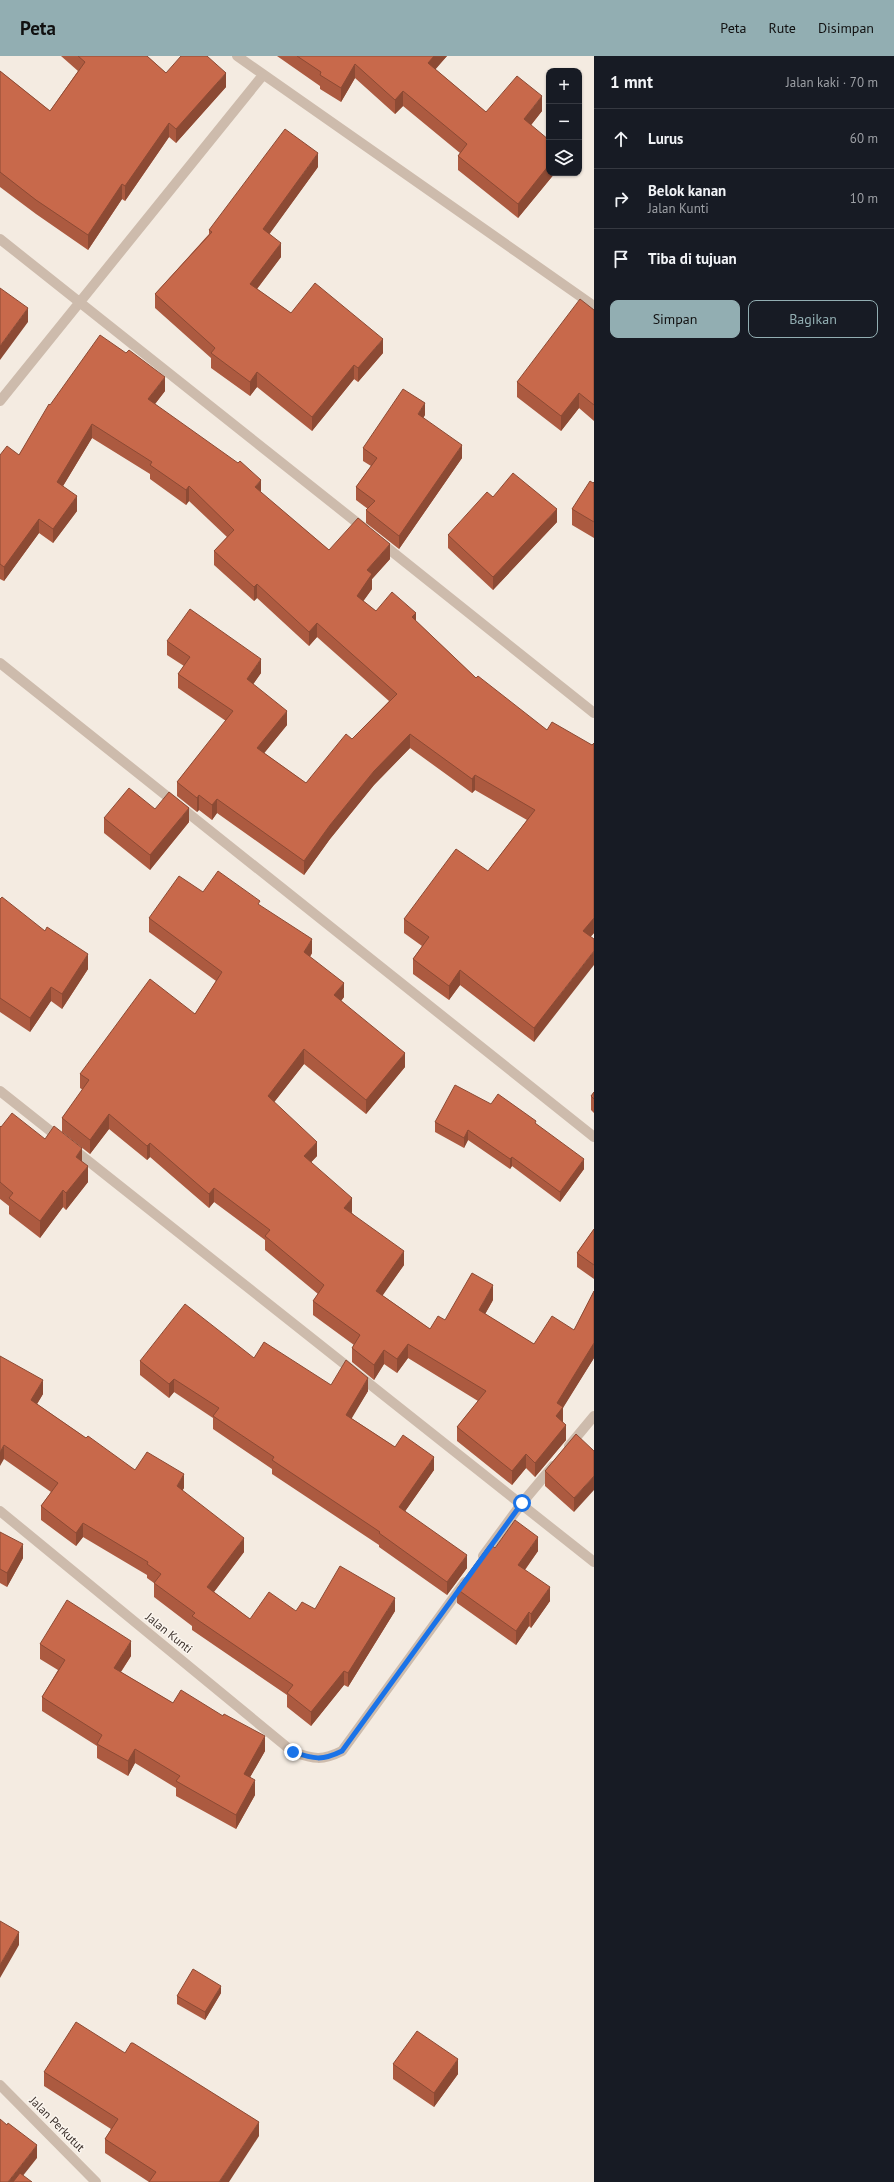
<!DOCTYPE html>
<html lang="id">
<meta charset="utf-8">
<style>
:root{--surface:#171b24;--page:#20242c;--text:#f1f3f6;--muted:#9ea1a6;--line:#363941;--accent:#92aeb2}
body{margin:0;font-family:"PT Sans",sans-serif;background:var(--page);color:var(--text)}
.controls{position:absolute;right:12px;top:12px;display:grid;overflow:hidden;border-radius:8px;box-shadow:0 1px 3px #0004}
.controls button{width:36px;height:36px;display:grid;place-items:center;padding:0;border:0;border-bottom:1px solid var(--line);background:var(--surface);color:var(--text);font:20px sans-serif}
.stop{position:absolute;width:12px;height:12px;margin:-9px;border:3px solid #1a73e8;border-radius:50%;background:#fff}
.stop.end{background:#1a73e8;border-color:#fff;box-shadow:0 1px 4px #0008}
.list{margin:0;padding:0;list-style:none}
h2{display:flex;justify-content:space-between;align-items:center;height:52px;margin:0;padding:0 16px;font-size:17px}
h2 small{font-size:13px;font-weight:400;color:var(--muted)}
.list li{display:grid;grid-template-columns:26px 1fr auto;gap:12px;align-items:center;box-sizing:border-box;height:60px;padding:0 16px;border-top:1px solid var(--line)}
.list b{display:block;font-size:15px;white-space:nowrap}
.list p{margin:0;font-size:13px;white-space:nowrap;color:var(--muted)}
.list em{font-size:13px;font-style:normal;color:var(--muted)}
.actions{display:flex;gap:8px;padding:12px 16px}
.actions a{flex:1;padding:9px 0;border:1px solid var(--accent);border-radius:8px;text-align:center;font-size:14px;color:var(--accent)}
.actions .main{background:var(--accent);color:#111}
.icon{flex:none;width:22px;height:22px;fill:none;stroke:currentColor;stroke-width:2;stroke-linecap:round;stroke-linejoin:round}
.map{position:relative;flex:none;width:594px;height:2126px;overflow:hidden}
header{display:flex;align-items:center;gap:24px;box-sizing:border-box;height:56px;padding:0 20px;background:var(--accent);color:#111}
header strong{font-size:19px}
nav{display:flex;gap:22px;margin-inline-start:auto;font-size:14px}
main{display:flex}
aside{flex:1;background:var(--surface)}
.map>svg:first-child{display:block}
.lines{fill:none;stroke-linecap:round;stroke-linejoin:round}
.minor{stroke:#cdbbac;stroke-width:10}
.wall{fill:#ac5a40}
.shaded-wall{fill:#8c4a34}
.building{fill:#c8694b;stroke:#8c4a34}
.route{stroke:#1a73e8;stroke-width:5}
.labels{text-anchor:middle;stroke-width:3;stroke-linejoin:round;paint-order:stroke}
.street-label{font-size:12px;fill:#3b302b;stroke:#fbf5ee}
</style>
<header>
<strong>Peta</strong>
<nav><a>Peta</a><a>Rute</a><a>Disimpan</a></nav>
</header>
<main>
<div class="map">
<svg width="594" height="2126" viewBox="0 0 594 2126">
<rect width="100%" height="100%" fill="#f4ebe1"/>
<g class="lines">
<path class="minor" d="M237,0l357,250
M0,183l365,290
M0,345l263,-326
M380,486l214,171
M0,607l594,474
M0,1035l594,471
M569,1390l25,-30
M0,1455l293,241c21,7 29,9 49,-1l123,-169
M483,1500l39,-53 31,-37
M0,2029l96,97"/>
</g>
<path class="wall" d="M61,0h86l19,17 60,14 -50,56 -7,-6 -44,64 -3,-2 -34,51 -52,-36 -36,-27v-116l50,40 28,-40z
M277,0h170l-12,13 51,43 56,-1 -11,14 18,48h6l-37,45 -60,-48v-14l2,-3 -57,-47 -8,8 -40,-36 -14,24 -21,-13v-3z
M318,111l-49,67 12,23 -24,32 34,24 92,40 -25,29 -4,-3 -42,52 -55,-44 -7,9 -39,-28v-10l-56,-50v-14l54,-60v-4z
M594,254v111l-15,-13 -18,23 -44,-34v-15z
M165,335l-10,13 174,146 61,9 -18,20v10l-9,12 13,10 40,10 60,57 71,52 45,15 2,-2v190l-3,3 -57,106 -74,-57 -11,15 -36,-26v-15l9,-13 -18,-13v-14l84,-48 39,-51 -52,-30 -3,3 -62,-45 -36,37 -44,54 -26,36 -87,-62 -5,7 -13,-10 -2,2 -20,-16v-14l49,-61 -48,-33v-14l6,-8 -17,-11v-14l94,32 -8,11 34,41 -23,28 42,30 46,-44 37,-38 -72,-64 -8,9 -52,-48 -3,3 -40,-36v-14l13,-14 -38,-36 -3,4 -36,-26v-5l-58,-36 -29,48 14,25 -24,32 -14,-10 -35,48 -4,-2v-124h19l31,-50z
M425,359l-2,3 39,40 -63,91 -33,-26v-13l2,-1 -12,-9v-13l15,-21 -8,-5v-13z
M594,426v56l-22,-13v-16z
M493,441l64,25 -64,68 -45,-42v-13z
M155,753l34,13 -39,48 -46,-37v-15z
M203,836l57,14 52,47 -2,4 34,40 -3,4 64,66 -39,47 -62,-50 -30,38 43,54 -6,6 41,50v1l52,52 -22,30 48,34 15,-9 48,-20 -8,14 49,30 40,-14 20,-39v67l-31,49v16l3,17 -31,37 -9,-9 -14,17 -55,-44v-14l21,-26 -70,-43 -11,15 -13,-9 -10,16 -22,-18v-14l2,-3 -41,-30v-14l5,-7 -53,-44v-10l-51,-38 -5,6 -59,-51 -3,3 -38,-31 -19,25 -28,-22v-14l21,-28 -3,-2v-14l115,-60 21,-33 -67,-49v-14z
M0,843l88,70 -26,40 -11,-8 -21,31 -30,-20z
M594,1036v21l-3,-3v-14z
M491,1048l45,20 48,45 -24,33 -48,-36 -2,3 -42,-29 -4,8 -29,-16v-10z
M0,1070l45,13 37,23 6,20 -22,28 -3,-3 -23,31 -31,-24v-8l-9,-7z
M594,1173v50l-17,-12v-14z
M0,1300l43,38 -6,10 49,34 49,32 49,18 -2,2 62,62 -30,40 36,27 46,-8 19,-2 80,2 -47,76 -4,-2 -33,41 -24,-19v-12l-95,-65v-4l-38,-29v-14l-7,-5v-3l-64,-38 -7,9 -35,-26v-14l10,-14 -47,-33z
M254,1302l77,27 37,6 -17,27 44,29 39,23 -29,41 62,57 -20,27 -68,-48v-2l-107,-71v-5l-59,-40v-11l-39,-26 -5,6 -29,-23v-14z
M576,1378l-2,78 -29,-26v-15z
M0,1476l23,26 -16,29 -7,-4z
M495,1492l43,3 -13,19 25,31 -19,27 -2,-2 -13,19 -59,-42v-14z
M40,1588l91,12 -10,16 52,31 92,48 -15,26 5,18 -19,34 -60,-33v-8l-41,-25 -7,13 -31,-18v-12l-55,-35v-14l16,-27 -18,-11z
M221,1937l-16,27 -28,-16v-8z
M125,1997l134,83 -110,46 -44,-29v-14l6,-10 -67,-43v-14z
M393,2008l65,10 -24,33 -41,-28z"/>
<path class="shaded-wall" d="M434,0h13l-19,22v-15z
M355,8v14l-14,24v-14z
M226,17v14l-50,56v-14z
M403,35v15l-8,8v-14z
M542,40v15l-18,23v-15z
M169,67v14l-44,64v-15z
M318,97v14l-55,76v-14z
M549,109v8h6l-37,45v-14z
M122,128v15l-34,51v-15z
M281,187v14l-31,41v-14z
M28,252v14l-28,38v-14z
M383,283v14l-25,29v-14z
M354,309v14l-42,52v-14z
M257,316v15l-7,9v-14z
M165,321v14l-17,22v-14z
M579,337v15l-18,23v-15z
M425,347v12l-7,12v-13z
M92,368v14l-35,58v-14z
M462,389v13l-63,91v-13z
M261,424v15l-6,-8z
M189,430v15l-3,4v-15z
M77,440v15l-24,32v-14z
M557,453v13l-64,68v-13z
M39,463v14l-35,48v-14z
M390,488v15l-18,20v10l-15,21v-14l10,-26z
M257,528v14l-3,3v-14z
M416,557v14l-4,-10z
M317,567v14l-8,9v-14z
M261,603v14l-14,20v-14z
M287,655v14l-30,37v-14z
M410,678v14l-36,37 -44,54 -26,36v-14l26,-36 44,-54z
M475,719v15l-3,3v-14z
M199,739v15l-2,2v-14z
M217,743v14l-5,7v-15z
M189,752v14l-39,48v-15z
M594,862v15l-11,12v-14z
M312,883v14l-8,13v-14z
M594,895v14l-60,77v-14z
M88,898v15l-26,40v-15z
M460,914v15l-11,15v-14z
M344,927v14l-10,13v-15z
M51,931v14l-21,31v-14z
M304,993v15l-36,46v-14z
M405,997v14l-39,47v-14z
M109,1058v15l-19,25v-14z
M468,1074v10l-4,8v-10z
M317,1086v14l-13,14v-14z
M150,1087v14l-3,3v-14z
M82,1092v17l-6,-8z
M512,1101v9l-2,3v-10z
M584,1103v10l-24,33v-10z
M88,1110v16l-22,28v-17z
M214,1132v14l-5,6v-14z
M63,1134v17l-23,31v-17z
M352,1142v14l-8,10v-14z
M404,1195v14l-28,40v-14z
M493,1229v15l-14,25v-15z
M594,1287v15l-31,50v-1v15l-7,9v-15l1,-13z
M408,1288v14l-11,15v-14z
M384,1294v14l-10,16v-15z
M368,1322v13l-22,37v-13z
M174,1323v13l-5,6v-14z
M43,1324v14l-12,20v-14z
M566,1369v15l-31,37v-14z
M4,1389v14l-4,7v-14z
M526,1398v14l-14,17v-14z
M434,1401v13l-35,50v-13z
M184,1418v14l-7,12v-14z
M594,1420v14l-20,22v-14z
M83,1467v14l-7,9v-13z
M538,1481v14l-20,28v-14z
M244,1482v14l-37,49v-14z
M23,1488v14l-16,29v-14z
M467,1499v13l-20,27v-13z
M550,1531v14l-19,27v-14z
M395,1542v13l-47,76v-14z
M529,1556v14l-13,19v-14z
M131,1585v15l-17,26v-14z
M344,1615v14l-33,41v-14z
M265,1680v15l-21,37v-14z
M135,1693v14l-7,13v-15z
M255,1724v15l-19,34v-14z
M19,1876v13l-19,33v-13z
M221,1930v7l-16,27v-8z
M458,2003v15l-24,33v-14z
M259,2066v14l-30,46h-10z
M37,2089v13l-19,24h-10z"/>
<path class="building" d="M78,0h69l19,17 15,-17h26l19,17 -50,56 -7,-6 -44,63 -3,-2 -34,51 -52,-35 -36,-28v-101l50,40 35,-49z
M297,0h137l-6,7 58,49 31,-36 25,20 -18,23 25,21v25l-31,39 -60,-48 9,-12 -64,-53 -8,9 -40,-36 -14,24 -21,-13 1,-3z
M285,73l33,24 -55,76 18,14 -31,41 41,29 24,-30 68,56 -25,29 -4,-3 -42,52 -55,-45 -7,10 -39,-29 4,-5 -60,-54 57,-62 -3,-2z
M0,232l28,20 -28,38z
M580,243l14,11v95l-15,-12 -18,23 -44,-34z
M100,279l26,18 3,-3 36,27 -17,22 90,64 2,-2 21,19 -6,7 74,63 29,-32 32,26 -23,26 5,4 -15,22 19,15 16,-19 24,21 -4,4 64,61 2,-2 69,54 5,-8 40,23 2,-2v175l-11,13 11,8v12l-60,77 -74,-58 -11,16 -36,-27 16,-22 -25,-18 52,-70 32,22 47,-61 -60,-35 -3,4 -62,-45 -36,37 -44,54 -26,36 -87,-62 -5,6 -13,-10 -2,3 -20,-16 56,-71 -55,-37 12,-17 -23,-16 23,-32 71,50 -14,20 40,32 -30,37 49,35 40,-49 6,5 45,-45 -80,-71 -8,9 -52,-48 -3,3 -40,-36 20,-21 -45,-44 -3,4 -36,-25 2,-3 -60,-38 -35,58 20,14 -24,33 -14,-10 -35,48 -4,-3v-109l7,-9 12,9 30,-51 1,1z
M403,333l22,14 -7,11 44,31 -63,91 -33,-26 9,-9 -19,-14 21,-29 -14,-10z
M513,417l44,36 -64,68 -45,-42 39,-43 6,5z
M590,425l3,2 1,-1v40l-22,-13z
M129,732l26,21 14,-17 20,16 -39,47 -46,-37z
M218,815l42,30 -2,3 54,35 -8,13 40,31 -10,12 71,58 -39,47 -62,-51 -36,47 49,46 -13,14 48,42 -8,10 60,43 -28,40 54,38 8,-13 7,4 27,-47 21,12 -14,25 55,34 18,-28 22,14 20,-39v52l-37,60 6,4 -7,9 10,9 -31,38 -9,-9 -14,17 -55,-44 29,-36 -78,-47 -11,15 -13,-9 -10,15 -22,-17 8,-13 -47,-34 11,-16 -59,-49 5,-6 -56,-42 -5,6 -59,-51 -3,3 -38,-32 -19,26 -28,-22 27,-38 -9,-6 70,-95 45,35 27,-42 -73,-54 30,-42 24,16z
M2,841l43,34 2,-4 41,27 -26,40 -11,-7 -21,31 -30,-20v-99z
M455,1029l36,19 7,-10 38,27 -1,2 49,36 -24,33 -48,-35 -2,2 -42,-29 -4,8 -29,-16z
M594,1036v7l-3,-3z
M12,1057l33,26 9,-13 28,22 -6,9 12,9 -22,27 -3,-3 -23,31 -31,-23 4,-5 -13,-11v-56l1,1z
M594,1173v36l-17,-12z
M185,1248l69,54 10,-16 67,43 15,-25 22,18 -22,37 49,32 8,-12 31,22 -35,50 68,48 -20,27 -68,-49 1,-1 -108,-72 2,-3 -61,-41 6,-8 -45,-29 -5,5 -29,-23z
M0,1300l43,24 -12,20 55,38 2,-2 47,34 12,-18 37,22 -7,12 67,52 -37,49 43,32 19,-27 27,19 6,-9 13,7 25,-43 55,32 -47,75 -4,-2 -33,41 -24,-19 6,-8 -101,-69 3,-3 -41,-30 7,-9 -14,-10 1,-2 -65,-39 -7,10 -35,-27 17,-23 -54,-38 -4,7z
M576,1378l18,17v25l-20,22 -29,-27z
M515,1464l23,17 -20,28 32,22 -19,27 -2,-2 -13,19 -59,-42 33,-45 5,4z
M0,1476l23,12 -16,29 -7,-4z
M67,1544l64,41 -17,27 59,35 8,-13 42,26 1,-2 41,22 -21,38 11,6 -19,35 -60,-34 4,-5 -45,-27 -7,12 -31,-17 5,-9 -60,-38 23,-37 -25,-16z
M0,1865l19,11 -19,33z
M193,1913l28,17 -16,26 -28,-16z
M76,1966l49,31 6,-10h2l126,79 -40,60h-70l7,-10 -51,-33 13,-20 -74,-47z
M417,1975l41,28 -24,34 -41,-29z
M0,2063l7,6 1,-2 29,22 -29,37h-8z
M20,2117l12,9h-19z"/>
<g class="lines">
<path class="route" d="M293,1696c21,7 29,9 49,-1l180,-248"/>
</g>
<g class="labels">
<g class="street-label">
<text transform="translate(169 1577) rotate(39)" y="4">Jalan Kunti</text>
<text transform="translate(57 2068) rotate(45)" y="4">Jalan Perkutut</text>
</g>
</g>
</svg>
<div class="controls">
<button>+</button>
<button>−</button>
<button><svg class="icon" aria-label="layers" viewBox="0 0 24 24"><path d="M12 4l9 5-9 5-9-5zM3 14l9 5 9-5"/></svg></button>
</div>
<div class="stop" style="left:522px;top:1447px"></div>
<div class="stop end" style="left:293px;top:1696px"></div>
</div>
<aside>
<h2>1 mnt<small>Jalan kaki · 70 m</small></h2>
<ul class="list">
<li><svg class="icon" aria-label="ahead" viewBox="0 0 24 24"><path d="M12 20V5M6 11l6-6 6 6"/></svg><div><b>Lurus</b></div><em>60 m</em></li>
<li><svg class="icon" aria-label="right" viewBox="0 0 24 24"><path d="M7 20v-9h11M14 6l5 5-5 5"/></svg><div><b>Belok kanan</b><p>Jalan Kunti</p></div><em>10 m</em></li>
<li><svg class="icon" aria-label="arrive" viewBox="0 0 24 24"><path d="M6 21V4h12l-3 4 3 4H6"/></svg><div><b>Tiba di tujuan</b></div></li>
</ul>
<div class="actions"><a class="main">Simpan</a><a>Bagikan</a></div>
</aside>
</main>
